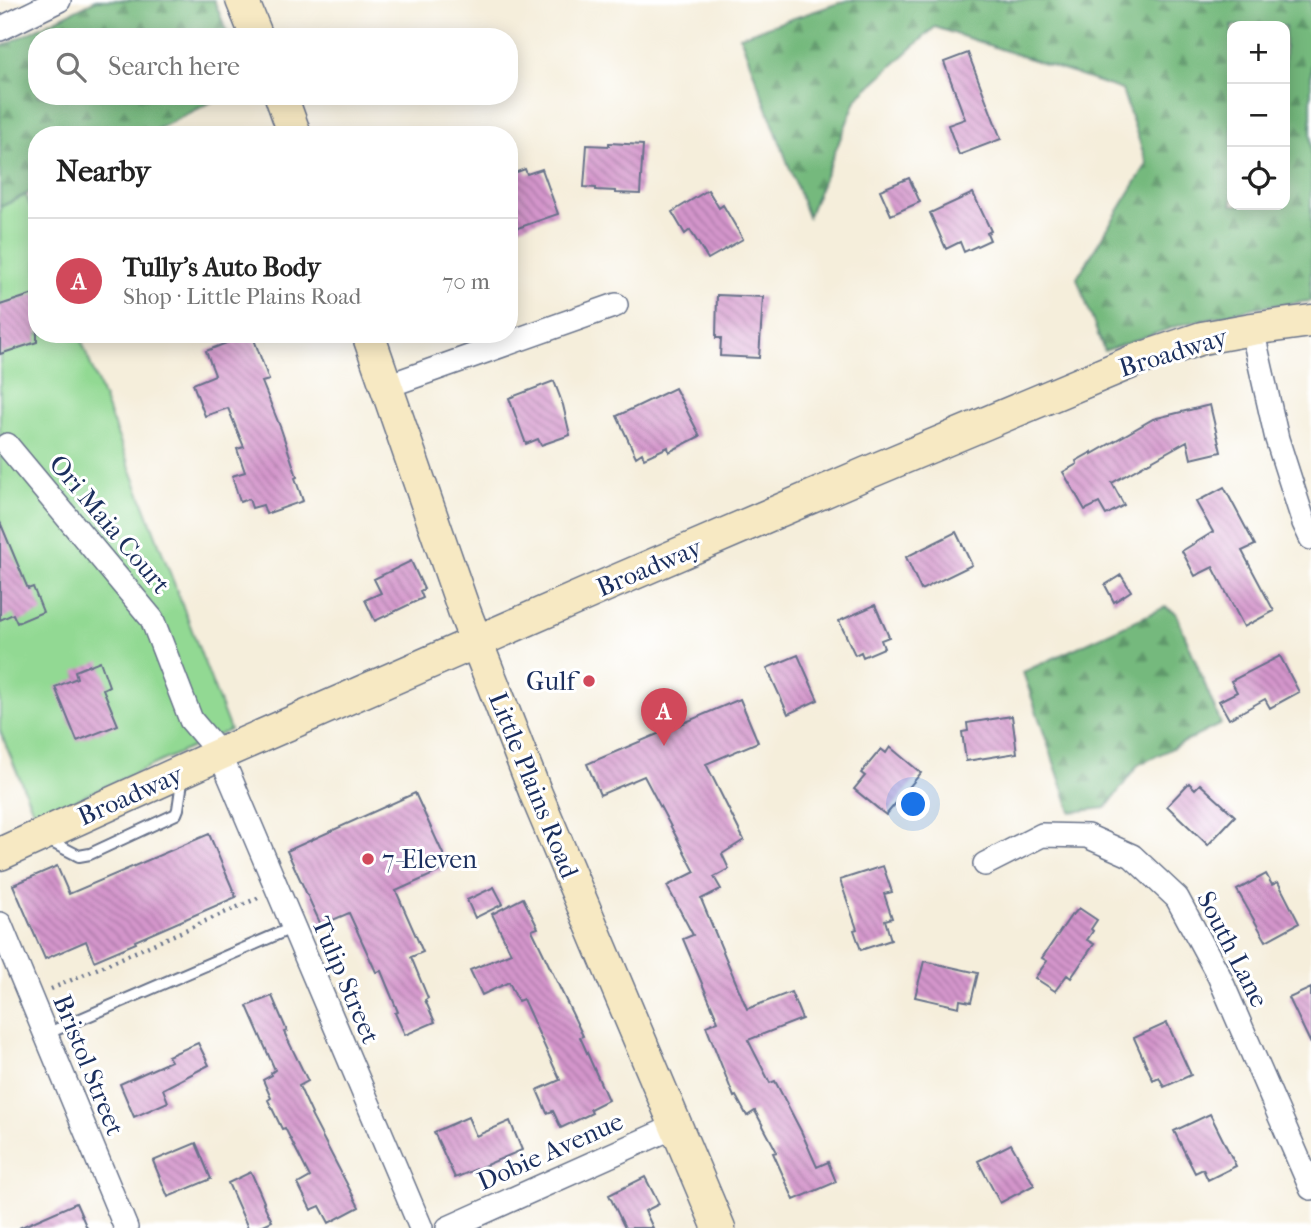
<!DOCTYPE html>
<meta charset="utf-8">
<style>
:root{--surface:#fff;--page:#f6f6f6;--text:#222;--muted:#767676;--line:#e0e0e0;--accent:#d1495b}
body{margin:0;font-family:"IM FELL French Canon",serif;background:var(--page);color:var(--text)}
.controls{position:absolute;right:21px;top:21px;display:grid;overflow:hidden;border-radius:14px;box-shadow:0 4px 18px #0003}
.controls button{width:63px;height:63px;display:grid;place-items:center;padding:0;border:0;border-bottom:2px solid var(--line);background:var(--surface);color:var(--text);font:35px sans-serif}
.you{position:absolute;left:914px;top:805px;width:24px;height:24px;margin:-18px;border:5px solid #fff;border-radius:50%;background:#1a73e8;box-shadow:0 0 0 10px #1a73e833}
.badge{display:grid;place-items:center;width:46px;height:46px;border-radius:50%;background:var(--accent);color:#fff;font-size:23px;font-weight:700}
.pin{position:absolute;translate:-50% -58px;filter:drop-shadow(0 2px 4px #0008)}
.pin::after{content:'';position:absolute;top:37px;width:24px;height:21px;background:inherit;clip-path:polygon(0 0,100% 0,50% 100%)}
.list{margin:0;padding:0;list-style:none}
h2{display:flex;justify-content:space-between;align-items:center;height:91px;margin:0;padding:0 28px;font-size:30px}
h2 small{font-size:23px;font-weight:400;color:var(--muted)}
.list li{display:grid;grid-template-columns:46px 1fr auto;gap:21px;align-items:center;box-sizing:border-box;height:126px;padding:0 28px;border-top:2px solid var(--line)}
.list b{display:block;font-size:26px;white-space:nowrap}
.list p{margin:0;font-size:23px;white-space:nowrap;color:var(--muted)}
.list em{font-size:23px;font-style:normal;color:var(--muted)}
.icon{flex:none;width:38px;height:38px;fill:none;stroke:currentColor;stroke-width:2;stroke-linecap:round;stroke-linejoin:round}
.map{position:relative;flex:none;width:1311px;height:1228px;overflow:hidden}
.search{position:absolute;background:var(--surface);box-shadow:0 4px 18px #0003;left:28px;top:28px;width:490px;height:77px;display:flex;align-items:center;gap:18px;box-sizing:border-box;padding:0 24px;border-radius:28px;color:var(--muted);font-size:26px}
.panel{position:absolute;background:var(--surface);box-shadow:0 4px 18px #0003;left:28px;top:126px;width:490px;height:217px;border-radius:28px}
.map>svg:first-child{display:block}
.grass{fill:#92d993;stroke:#568478;stroke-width:2}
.forest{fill:url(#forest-firs);stroke:#48746e;stroke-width:2;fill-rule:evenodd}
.building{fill:url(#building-back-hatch)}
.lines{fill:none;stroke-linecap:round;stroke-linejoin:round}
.lane-casing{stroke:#67728a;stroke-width:14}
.street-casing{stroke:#67728a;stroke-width:26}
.secondary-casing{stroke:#67728a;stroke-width:35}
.path{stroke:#67728a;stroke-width:4.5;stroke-dasharray:2 5;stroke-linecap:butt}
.lane{stroke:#fff;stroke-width:10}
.street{stroke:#fff;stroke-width:23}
.secondary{stroke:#f7e9c3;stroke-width:32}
.poi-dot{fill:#d1495b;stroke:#fff;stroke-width:2.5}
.labels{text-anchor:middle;stroke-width:6;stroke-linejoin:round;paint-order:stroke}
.street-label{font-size:26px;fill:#1b2f5e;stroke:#fff}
.poi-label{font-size:26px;fill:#1b2f5e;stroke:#fff;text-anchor:end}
</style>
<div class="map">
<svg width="1311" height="1228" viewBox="0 0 1311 1228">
<defs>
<pattern id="forest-firs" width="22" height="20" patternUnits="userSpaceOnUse" patternTransform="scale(1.75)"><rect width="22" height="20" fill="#75b97d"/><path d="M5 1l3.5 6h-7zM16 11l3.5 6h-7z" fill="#5f976a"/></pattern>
<pattern id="building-back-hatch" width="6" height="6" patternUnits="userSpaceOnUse" patternTransform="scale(1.75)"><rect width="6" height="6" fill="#d495cb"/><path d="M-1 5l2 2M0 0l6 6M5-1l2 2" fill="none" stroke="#ab7aa8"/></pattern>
</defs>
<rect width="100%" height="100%" fill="#fff"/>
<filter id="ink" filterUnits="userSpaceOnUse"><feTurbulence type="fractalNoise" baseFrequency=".0143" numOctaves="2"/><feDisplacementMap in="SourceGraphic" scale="14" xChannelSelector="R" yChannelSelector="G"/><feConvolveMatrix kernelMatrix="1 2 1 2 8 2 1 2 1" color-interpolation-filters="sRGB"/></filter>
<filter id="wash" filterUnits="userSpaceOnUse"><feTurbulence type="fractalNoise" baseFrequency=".00686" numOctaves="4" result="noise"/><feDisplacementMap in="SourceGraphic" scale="28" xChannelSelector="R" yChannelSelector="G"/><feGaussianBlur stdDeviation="1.57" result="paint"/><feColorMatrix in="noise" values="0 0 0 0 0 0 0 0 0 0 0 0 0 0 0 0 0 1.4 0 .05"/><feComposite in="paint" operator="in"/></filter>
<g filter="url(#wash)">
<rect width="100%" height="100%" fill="#f5eedb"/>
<path class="grass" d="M26,195l11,29v110h42l151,396 -194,88 -36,-87v-524z"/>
<path class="forest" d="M96,0h118l15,37h-192v59h186l-77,39h-109v54l-37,18v-160z
M848,0h463v301l-53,6 -78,18 -76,26 -27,-73 70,-114 -25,-74 -187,-63 -78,71 -49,119 -68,-181zM1285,26v179h-53v-179z
M1165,607l11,6 45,111 -83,41 -32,43 -35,4 -48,-140z"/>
<g id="blocks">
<path class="building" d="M968,53l33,86 -42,16 -11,-30 17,-6 -21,-57z
M609,143l34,2 -3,49 -24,-1v-2l-20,-1v-2l-12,-1 3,-42 22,1z
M525,169l2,5 15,-5 16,45 -49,17v-56z
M909,178l11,24 -29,13 -11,-25z
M708,190l11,18 4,-3 20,34 -35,20 -18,-29 -5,4 -13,-22z
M973,193l18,38 -4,2 3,7 -26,12 -4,-10 -14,7 -16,-36z
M37,293v49l-37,12v-49z
M717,295l46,2 -4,61 -39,-2 1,-18h-5z
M249,334h3l17,46 -7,2 19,47 16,48 -2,1 8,23 -37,13 -3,-9 -11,3 -3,-9 -9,3 -8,-26 13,-4 -8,-23 7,-2 -16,-39 -23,8 -12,-32 22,-9 -9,-24z
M554,381l9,24 7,30 -29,10 -3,-6 -12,5 -17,-46z
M675,388l25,48 -31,16 -1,-5 -24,11 -2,-5 -6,4 -19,-41z
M1210,405l11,47 -30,7 -4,-18 -75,42 12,22 -18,10 -7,-12 -14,7 -22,-38 14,-8 -1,-3 16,-9v2l61,-35z
M1224,487l31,58 -13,6 32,60 -30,16 -31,-60 -18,9 -13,-25 31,-19 -17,-30z
M0,522l28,67 5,-2 10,25 -26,11 -4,-9 -13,6z
M956,532l16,33 -51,25 -15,-33z
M411,561l13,28 -4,2 3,7 -48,23 -10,-21 16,-7 -7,-14z
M1121,575l10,16 -17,11 -9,-17z
M875,605l14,32 -8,3 3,8 -21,9 -2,-5 -6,3 -16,-34z
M798,655l20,45 -30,14 -21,-46z
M1280,656l19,36 -29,16 -5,-9 -36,20 -10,-18 18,-9 -6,-11z
M100,661l9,25 -6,3 15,36 -41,16 -22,-54 22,-9 -2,-7z
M740,699l18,43 -52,22 38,76 -22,14 7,15 -15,8 7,12 -20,10 46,110 44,-17 11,27 -54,21 22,43 5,-2 26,50 16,36 11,-5 8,20 -42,18 -21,-47 4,-1 -22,-41 -8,5 -11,-20 -2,1 -28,-71 12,-5 -35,-82 10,-4 -26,-49 28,-14 -51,-96 -44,19 -13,-31z
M1012,716l5,37 -51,8 -4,-29 6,-1 -1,-8z
M890,747l31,26 -35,42 -32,-26 11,-13 -4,-3 20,-24 5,4z
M1189,783l6,6 5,-5 35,32 -27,29 -41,-39z
M415,793l34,74 -53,24 27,61 -12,5 17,41 -3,2 10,22 -30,13 -10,-22 3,-1 -17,-41 -5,1 -27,-59 -28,12 -34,-74z
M209,834l27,63 -101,44 1,2 -42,18 -8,-20 -41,18 -32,-74 44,-19 12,28z
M883,866l9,26 -8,2 8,24 -7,2 6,20 -30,10 -7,-20 3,-1 -17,-49z
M1266,874l6,11 6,-3 21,41 -33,18 -29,-51z
M494,887l9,17 -28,14 -8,-18z
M523,898l15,30 -6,2 51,106 -3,1 28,63 -18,9 2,4 -31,15 -8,-17 -6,2 -10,-23 23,-10 -37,-81 -5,2 -9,-19 -27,13 -12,-25 41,-17 -19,-39z
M1079,908l18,12 -6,9 2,2 -6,9 7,4 -23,34 -4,-3 -12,16 -20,-13 12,-17 -5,-3 30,-44 1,1z
M924,961l54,12 -7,29 -11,-2 -1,7 -44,-10z
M1311,988v56l-22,-46z
M272,996l15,35 -3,1 24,49 -9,5 13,28 -1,1 48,92 -30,16 -9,-17 -9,4 -13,-26 12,-7 -25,-49 -3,1 -14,-29 3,-2 -8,-18 9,-5 -1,-2 4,-3 -28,-64z
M1167,1023l24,52 -27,12 -5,-10 -6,3 -19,-42z
M198,1043l11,22 -46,24 5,13 -34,15 -14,-33 51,-23 -3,-5z
M1210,1114l26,52 -28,14 -5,-11 -8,4 -21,-42z
M468,1117l8,19 34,-15 12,29 -67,28 -21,-46z
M196,1143l15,36 -43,18 -15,-36z
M1011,1144l23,41 -34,18 -22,-42z
M251,1172l13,30 -1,1 9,18 -15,7h-9l-20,-45z
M645,1177l14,27 -14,7 8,17h-28l-16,-33z
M76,1203l11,25h-68z"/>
</g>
</g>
<g filter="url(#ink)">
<use href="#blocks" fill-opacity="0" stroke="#67728a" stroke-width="2"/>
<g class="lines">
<g class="lane-casing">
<path id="lane" d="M46,839l33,17 11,-2 86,-40 2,-5 5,-34
M46,1034l248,-107"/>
</g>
<g class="street-casing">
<path id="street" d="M0,29l59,-29
M1252,329l25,110 27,84 7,15
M387,386l229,-81
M7,445l145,174 39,101 29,34 201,474
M985,864l57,-29 45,1 45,20 45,42 42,78 92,212
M0,924l126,304
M448,1228l228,-102"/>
</g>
<g class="secondary-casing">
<path id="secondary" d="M242,0l15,37
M281,96l14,39
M368,334l97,279 71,181 183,434
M0,854l220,-100 382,-167 265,-114 267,-112 68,-23 50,-9 59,-8"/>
</g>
<path class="path" d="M51,989l207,-91"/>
<use href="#lane" class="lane"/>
<use href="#street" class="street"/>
<use href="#secondary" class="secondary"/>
</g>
</g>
<g class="poi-dot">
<circle cx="589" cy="681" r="7"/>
<circle cx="368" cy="859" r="7"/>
</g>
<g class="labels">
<g class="street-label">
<text transform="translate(1173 352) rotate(-17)" y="9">Broadway</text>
<text transform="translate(110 524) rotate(50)" y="9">Ori Maia Court</text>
<text transform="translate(649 567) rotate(-23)" y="9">Broadway</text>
<text transform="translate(534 785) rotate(68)" y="9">Little Plains Road</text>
<text transform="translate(130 795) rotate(-24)" y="9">Broadway</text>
<text transform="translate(1233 949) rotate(63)" y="9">South Lane</text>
<text transform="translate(346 980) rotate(67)" y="9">Tulip Street</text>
<text transform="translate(89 1065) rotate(68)" y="9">Bristol Street</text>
<text transform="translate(550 1151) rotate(-24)" y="9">Dobie Avenue</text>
</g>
<g class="poi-label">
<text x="575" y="690">Gulf</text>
<text x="382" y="868" text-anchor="start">7-Eleven</text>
</g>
</g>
</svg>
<div class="controls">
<button>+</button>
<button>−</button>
<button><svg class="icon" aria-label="locate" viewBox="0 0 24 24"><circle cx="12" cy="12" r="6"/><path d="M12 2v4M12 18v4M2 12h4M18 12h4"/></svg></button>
</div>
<div class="you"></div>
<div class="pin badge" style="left:664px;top:746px">A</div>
<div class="search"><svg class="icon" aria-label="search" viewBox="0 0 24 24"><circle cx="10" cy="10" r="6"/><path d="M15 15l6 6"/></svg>Search here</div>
<section class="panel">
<h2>Nearby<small></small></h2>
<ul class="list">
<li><span class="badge">A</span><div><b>Tully's Auto Body</b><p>Shop · Little Plains Road</p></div><em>70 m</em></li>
</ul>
</section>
</div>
